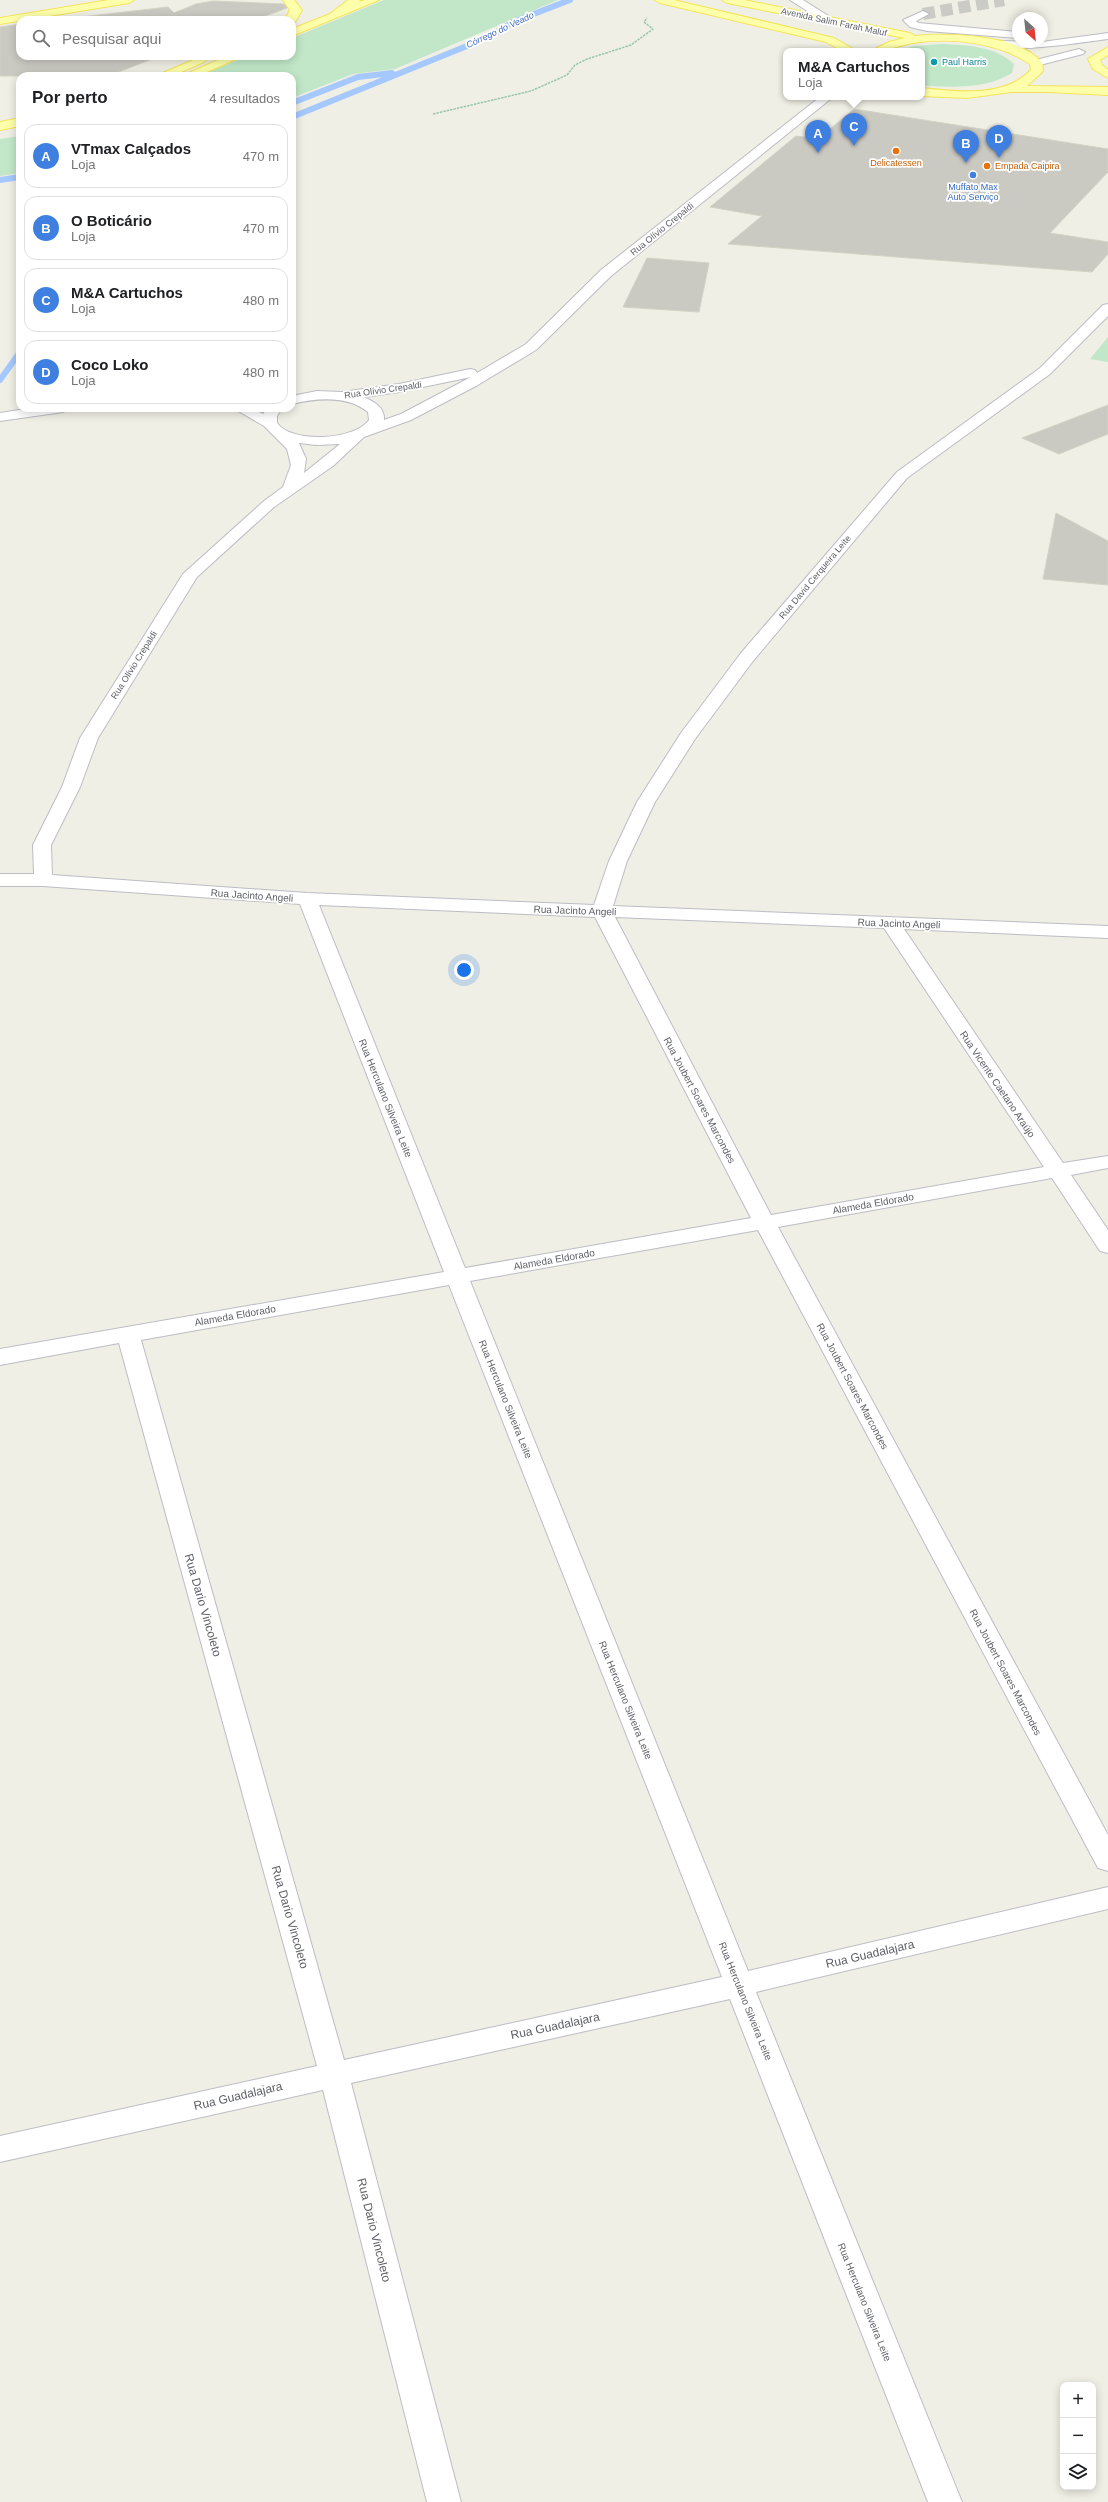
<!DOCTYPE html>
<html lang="pt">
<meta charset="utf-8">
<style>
:root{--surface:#fff;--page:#f6f6f6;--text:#202124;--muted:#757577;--line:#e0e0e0;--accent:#1a73e8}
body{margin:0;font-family:Helvetica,sans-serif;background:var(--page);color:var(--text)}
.controls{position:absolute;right:12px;bottom:12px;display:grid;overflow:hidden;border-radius:8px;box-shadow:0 2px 10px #0003}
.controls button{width:36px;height:36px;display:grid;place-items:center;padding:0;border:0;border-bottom:1px solid var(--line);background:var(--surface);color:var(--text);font:20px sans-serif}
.compass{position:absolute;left:1012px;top:12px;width:36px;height:36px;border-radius:50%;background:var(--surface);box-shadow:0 2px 10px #0003;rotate:153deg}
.you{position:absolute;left:464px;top:970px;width:14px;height:14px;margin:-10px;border:3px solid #fff;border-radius:50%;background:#1a73e8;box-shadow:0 0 0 6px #1a73e833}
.badge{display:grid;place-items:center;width:26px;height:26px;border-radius:50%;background:var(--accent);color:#fff;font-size:13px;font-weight:700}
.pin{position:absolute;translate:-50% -33px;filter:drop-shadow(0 1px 2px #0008)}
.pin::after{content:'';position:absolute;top:21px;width:14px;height:12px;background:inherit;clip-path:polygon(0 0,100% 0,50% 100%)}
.popup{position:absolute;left:783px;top:48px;width:142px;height:52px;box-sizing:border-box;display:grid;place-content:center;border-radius:8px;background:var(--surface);filter:drop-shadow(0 1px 3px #0005);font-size:13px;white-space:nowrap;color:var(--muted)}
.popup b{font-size:15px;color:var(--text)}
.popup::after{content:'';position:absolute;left:50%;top:100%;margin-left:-8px;border:8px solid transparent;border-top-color:var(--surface)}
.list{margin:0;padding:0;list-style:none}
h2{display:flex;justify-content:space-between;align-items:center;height:52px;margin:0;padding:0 16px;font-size:17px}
h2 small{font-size:13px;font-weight:400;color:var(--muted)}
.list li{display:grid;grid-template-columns:26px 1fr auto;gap:12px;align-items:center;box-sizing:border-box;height:64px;margin:0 8px 8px;padding:0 8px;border:1px solid var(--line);border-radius:12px}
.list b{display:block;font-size:15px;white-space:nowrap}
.list p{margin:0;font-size:13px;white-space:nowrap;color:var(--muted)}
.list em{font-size:13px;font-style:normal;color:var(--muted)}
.icon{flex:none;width:22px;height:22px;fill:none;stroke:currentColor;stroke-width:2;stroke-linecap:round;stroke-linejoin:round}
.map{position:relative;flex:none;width:1108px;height:2502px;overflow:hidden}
.search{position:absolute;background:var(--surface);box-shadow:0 2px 10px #0003;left:16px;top:16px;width:280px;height:44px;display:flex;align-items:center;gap:10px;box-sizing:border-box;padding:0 14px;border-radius:12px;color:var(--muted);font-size:15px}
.panel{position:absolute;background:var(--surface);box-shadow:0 2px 10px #0003;left:16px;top:72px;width:280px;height:340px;border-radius:12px}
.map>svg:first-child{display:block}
.green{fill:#c1e7c8}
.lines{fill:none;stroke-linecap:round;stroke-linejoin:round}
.stream{stroke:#a5c8ff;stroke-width:6}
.building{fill:#cac9c2;stroke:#d4d2c3}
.minor-tunnel{stroke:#cacbc5;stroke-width:12;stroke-dasharray:12 6;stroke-linecap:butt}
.minor-casing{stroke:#bcbdc4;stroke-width:2}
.major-casing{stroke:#f5e459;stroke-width:2}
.path{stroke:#99c6ad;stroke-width:1.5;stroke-dasharray:2.5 1;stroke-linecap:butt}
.minor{fill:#fff;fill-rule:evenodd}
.major{fill:#feffaa;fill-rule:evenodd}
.culture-dot{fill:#0f9aa8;stroke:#fff;stroke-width:1.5}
.food-dot{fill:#e8710a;stroke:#fff;stroke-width:1.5}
.shop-dot{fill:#3f7fe0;stroke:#fff;stroke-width:1.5}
.labels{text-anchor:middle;stroke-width:3.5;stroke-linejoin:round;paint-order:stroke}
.far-street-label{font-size:9px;fill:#5d5f66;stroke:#fff}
.far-water-label{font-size:9px;font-style:italic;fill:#446dc6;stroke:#fff}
.far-culture-label{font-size:9px;fill:#0d838f;stroke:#fff;text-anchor:start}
.far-food-label{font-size:9px;fill:#c56008;stroke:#fff}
.far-shop-label{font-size:9px;fill:#366cbe;stroke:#fff}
.street-label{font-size:10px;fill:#5d5f66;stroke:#fff}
.near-street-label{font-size:12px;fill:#5d5f66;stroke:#fff}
</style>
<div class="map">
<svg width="1108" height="2502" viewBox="0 0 1108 2502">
<rect width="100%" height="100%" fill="#efefe5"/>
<path class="green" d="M384,0h174l-163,69 -42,5 -61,24v-22h-93l49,-20h44v-18z
M941,44c26,1 54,2 73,20l-2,9c-26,16 -55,14 -85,13l-5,-2v-33h-27l20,-5z
M20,136v37l-20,3v-37z
M1108,337v25l-18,-3z"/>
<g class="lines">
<path class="stream" d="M292,103l66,-26 34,-4
M292,117l197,-80 24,-15 57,-22
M0,180l20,-3
M0,380l20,-28"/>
</g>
<path class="building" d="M213,1l71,3 3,4 -33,12h-198l112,-13 6,6 22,-9z
M20,24v32h140l-47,18 -12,2h-101v-49z
M854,109l254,40v23l-58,61 58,9v12l-16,18 -364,-28 34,-28 -52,-9 86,-71 22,3z
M647,258l62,5 -10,49 -76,-5z
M1108,405v29l-49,20 -37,-16z
M1056,513l52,28v44l-65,-6z"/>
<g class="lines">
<path class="minor-tunnel" d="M923,14l81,-14"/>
<g class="minor-casing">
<path id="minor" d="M790,0h13l35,22 -2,2h-8z
M923,11l6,3 -13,7 2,2 100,9v6l-91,-7 -17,-4 -7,-7z
M1108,33v6c-17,2 -105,16 -114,5l6,-3 42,1z
M1079,49l6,3 -2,2 -47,12 -6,-3 2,-2z
M820,97h13l-222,179 -75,74 -60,36 -65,34 -47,17 -31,29 -59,41 -77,70 -99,161 -18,49 -29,58 1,30 255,18 287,12 15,-44 28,-59 44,-69 60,-80 156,-181 143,-104 63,-63 5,-1v12l-58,58 -143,104 -154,183 -58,78 -40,63 -28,59 -14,45 495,20v12l-204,-9 159,234 45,-7v12l-37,7 37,55v23l-8,-2 -48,-73 -274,49 330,608v36l-10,-3 -340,-638 -288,51 278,690 360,-84v22l-352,83 206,510h-34l-198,-503 -379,84 110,419h-34l-104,-412 -323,72v-26l317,-70 -198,-723 -119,22v-16l444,-77 -144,-368 -257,-18h-43v-12h34l-1,-29 29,-58 18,-49 103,-164 81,-73 19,-14 8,-22 -4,-16 -23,-23 -31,-18h18l12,6 5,-6h14l-5,8v7c15,21 78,17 92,-3l-1,-8c-21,-17 -51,-14 -76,-8v-8l25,-5 25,1 57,-8 71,-15 5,1 2,3 49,-29 75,-74zM471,377l-70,37 -17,6c1,-13 -10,-18 -20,-23l35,-5zM299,443l17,2 24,-1 -36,29 2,-14zM319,905l276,12 156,301 -286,50zM615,917l269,11 160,239 -273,48zM449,1285l273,692 -378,83 -203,-720z
M32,408h38l-7,4 -63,9v-8z"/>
</g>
<g class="major-casing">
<path id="major" d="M109,0h25l-5,3 -129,21v-6z
M283,0h11l8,10 -7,12 -10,-2 5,-10z
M348,0h12l-1,2 6,-2h14l-87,36v-7l38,-15z
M655,0h19l160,38 23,13h-15l-16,-9 -166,-39z
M722,0h22l166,33 5,3c32,-3 106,-2 127,27l1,8 -16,15 81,1v8l-60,-3h-37l-44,6 -45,-2v-8c36,4 82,10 109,-18l-1,-6c-33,-22 -77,-27 -117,-21 -15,3 -27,8 -42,8l18,-9 16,-4 -178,-35z
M1108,47v8l-8,5 2,5 6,5v8l-15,-9 -5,-10z
M227,56h16l-45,20h-16z
M200,57l6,3 -2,2 -32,14h-16z
M20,118v8l-20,4v-8z"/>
</g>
<path class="path" d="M433,114l98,-23 36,-16 8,-10 12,-6 44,-14 22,-16 -9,-7 3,-4"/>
<use href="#minor" class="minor"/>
<use href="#major" class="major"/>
</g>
<circle class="culture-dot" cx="934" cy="62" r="4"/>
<g class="food-dot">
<circle cx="896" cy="151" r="4"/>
<circle cx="987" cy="166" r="4"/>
</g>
<circle class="shop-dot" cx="973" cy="175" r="4"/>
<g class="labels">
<g class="far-street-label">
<text transform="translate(834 22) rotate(12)" y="3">Avenida Salim Farah Maluf</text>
<text transform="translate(662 229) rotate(-39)" y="3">Rua Olívio Crepaldi</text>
<text transform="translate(383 390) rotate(-8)" y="3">Rua Olívio Crepaldi</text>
<text transform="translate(815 577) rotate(-50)" y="3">Rua David Cerqueira Leite</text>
<text transform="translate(134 665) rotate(-58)" y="3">Rua Olívio Crepaldi</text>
</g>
<g class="far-water-label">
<text transform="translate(500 30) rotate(-25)" y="3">Córrego do Veado</text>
</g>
<g class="far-culture-label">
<text x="942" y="65">Paul Harris</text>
</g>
<g class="far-food-label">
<text x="896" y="166">Delicatessen</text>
<text x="995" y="169" text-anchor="start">Empada Caipira</text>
</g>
<g class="far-shop-label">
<text x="973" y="190">Muffato Max<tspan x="973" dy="10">Auto Serviço</tspan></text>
</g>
<g class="street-label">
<text transform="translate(252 895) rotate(4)" y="4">Rua Jacinto Angeli</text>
<text transform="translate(575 910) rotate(2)" y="4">Rua Jacinto Angeli</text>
<text transform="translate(899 923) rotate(2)" y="4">Rua Jacinto Angeli</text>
<text transform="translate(998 1084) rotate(56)" y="4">Rua Vicente Caetano Araújo</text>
<text transform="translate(386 1098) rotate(68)" y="4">Rua Herculano Silveira Leite</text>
<text transform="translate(700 1100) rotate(62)" y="4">Rua Joubert Soares Marcondes</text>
<text transform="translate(873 1203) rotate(-10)" y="4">Alameda Eldorado</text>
<text transform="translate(554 1259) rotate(-10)" y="4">Alameda Eldorado</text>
<text transform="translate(235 1315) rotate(-10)" y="4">Alameda Eldorado</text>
<text transform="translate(853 1386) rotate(62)" y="4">Rua Joubert Soares Marcondes</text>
<text transform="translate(506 1399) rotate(68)" y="4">Rua Herculano Silveira Leite</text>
<text transform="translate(1006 1672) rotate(62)" y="4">Rua Joubert Soares Marcondes</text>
<text transform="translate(626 1700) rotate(68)" y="4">Rua Herculano Silveira Leite</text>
<text transform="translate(746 2001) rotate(68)" y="4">Rua Herculano Silveira Leite</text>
<text transform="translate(865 2302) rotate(68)" y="4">Rua Herculano Silveira Leite</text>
</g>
<g class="near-street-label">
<text transform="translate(203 1605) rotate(74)" y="4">Rua Dario Vincoleto</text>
<text transform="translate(290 1917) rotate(74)" y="4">Rua Dario Vincoleto</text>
<text transform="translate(870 1954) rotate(-13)" y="4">Rua Guadalajara</text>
<text transform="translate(555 2026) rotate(-12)" y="4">Rua Guadalajara</text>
<text transform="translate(238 2096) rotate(-13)" y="4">Rua Guadalajara</text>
<text transform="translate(374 2230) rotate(76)" y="4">Rua Dario Vincoleto</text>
</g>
</g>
</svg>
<div class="controls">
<button>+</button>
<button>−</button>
<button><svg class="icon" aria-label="layers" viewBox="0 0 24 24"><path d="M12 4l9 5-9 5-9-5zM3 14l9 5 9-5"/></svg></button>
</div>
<svg class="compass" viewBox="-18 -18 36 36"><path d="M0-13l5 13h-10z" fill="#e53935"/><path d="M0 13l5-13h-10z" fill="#757577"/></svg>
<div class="you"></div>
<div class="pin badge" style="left:818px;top:153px;background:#3f7fe0">A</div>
<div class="pin badge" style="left:966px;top:163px;background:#3f7fe0">B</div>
<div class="pin badge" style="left:854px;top:146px;background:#3f7fe0">C</div>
<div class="popup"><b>M&amp;A Cartuchos</b>Loja</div>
<div class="pin badge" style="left:999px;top:158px;background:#3f7fe0">D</div>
<div class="search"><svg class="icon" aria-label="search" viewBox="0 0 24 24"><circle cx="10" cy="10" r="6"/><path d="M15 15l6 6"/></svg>Pesquisar aqui</div>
<section class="panel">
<h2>Por perto<small>4 resultados</small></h2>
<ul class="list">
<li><span class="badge" style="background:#3f7fe0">A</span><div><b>VTmax Calçados</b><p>Loja</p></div><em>470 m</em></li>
<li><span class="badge" style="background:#3f7fe0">B</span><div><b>O Boticário</b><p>Loja</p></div><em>470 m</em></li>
<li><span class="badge" style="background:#3f7fe0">C</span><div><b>M&amp;A Cartuchos</b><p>Loja</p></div><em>480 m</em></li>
<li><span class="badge" style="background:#3f7fe0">D</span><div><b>Coco Loko</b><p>Loja</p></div><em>480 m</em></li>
</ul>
</section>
</div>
